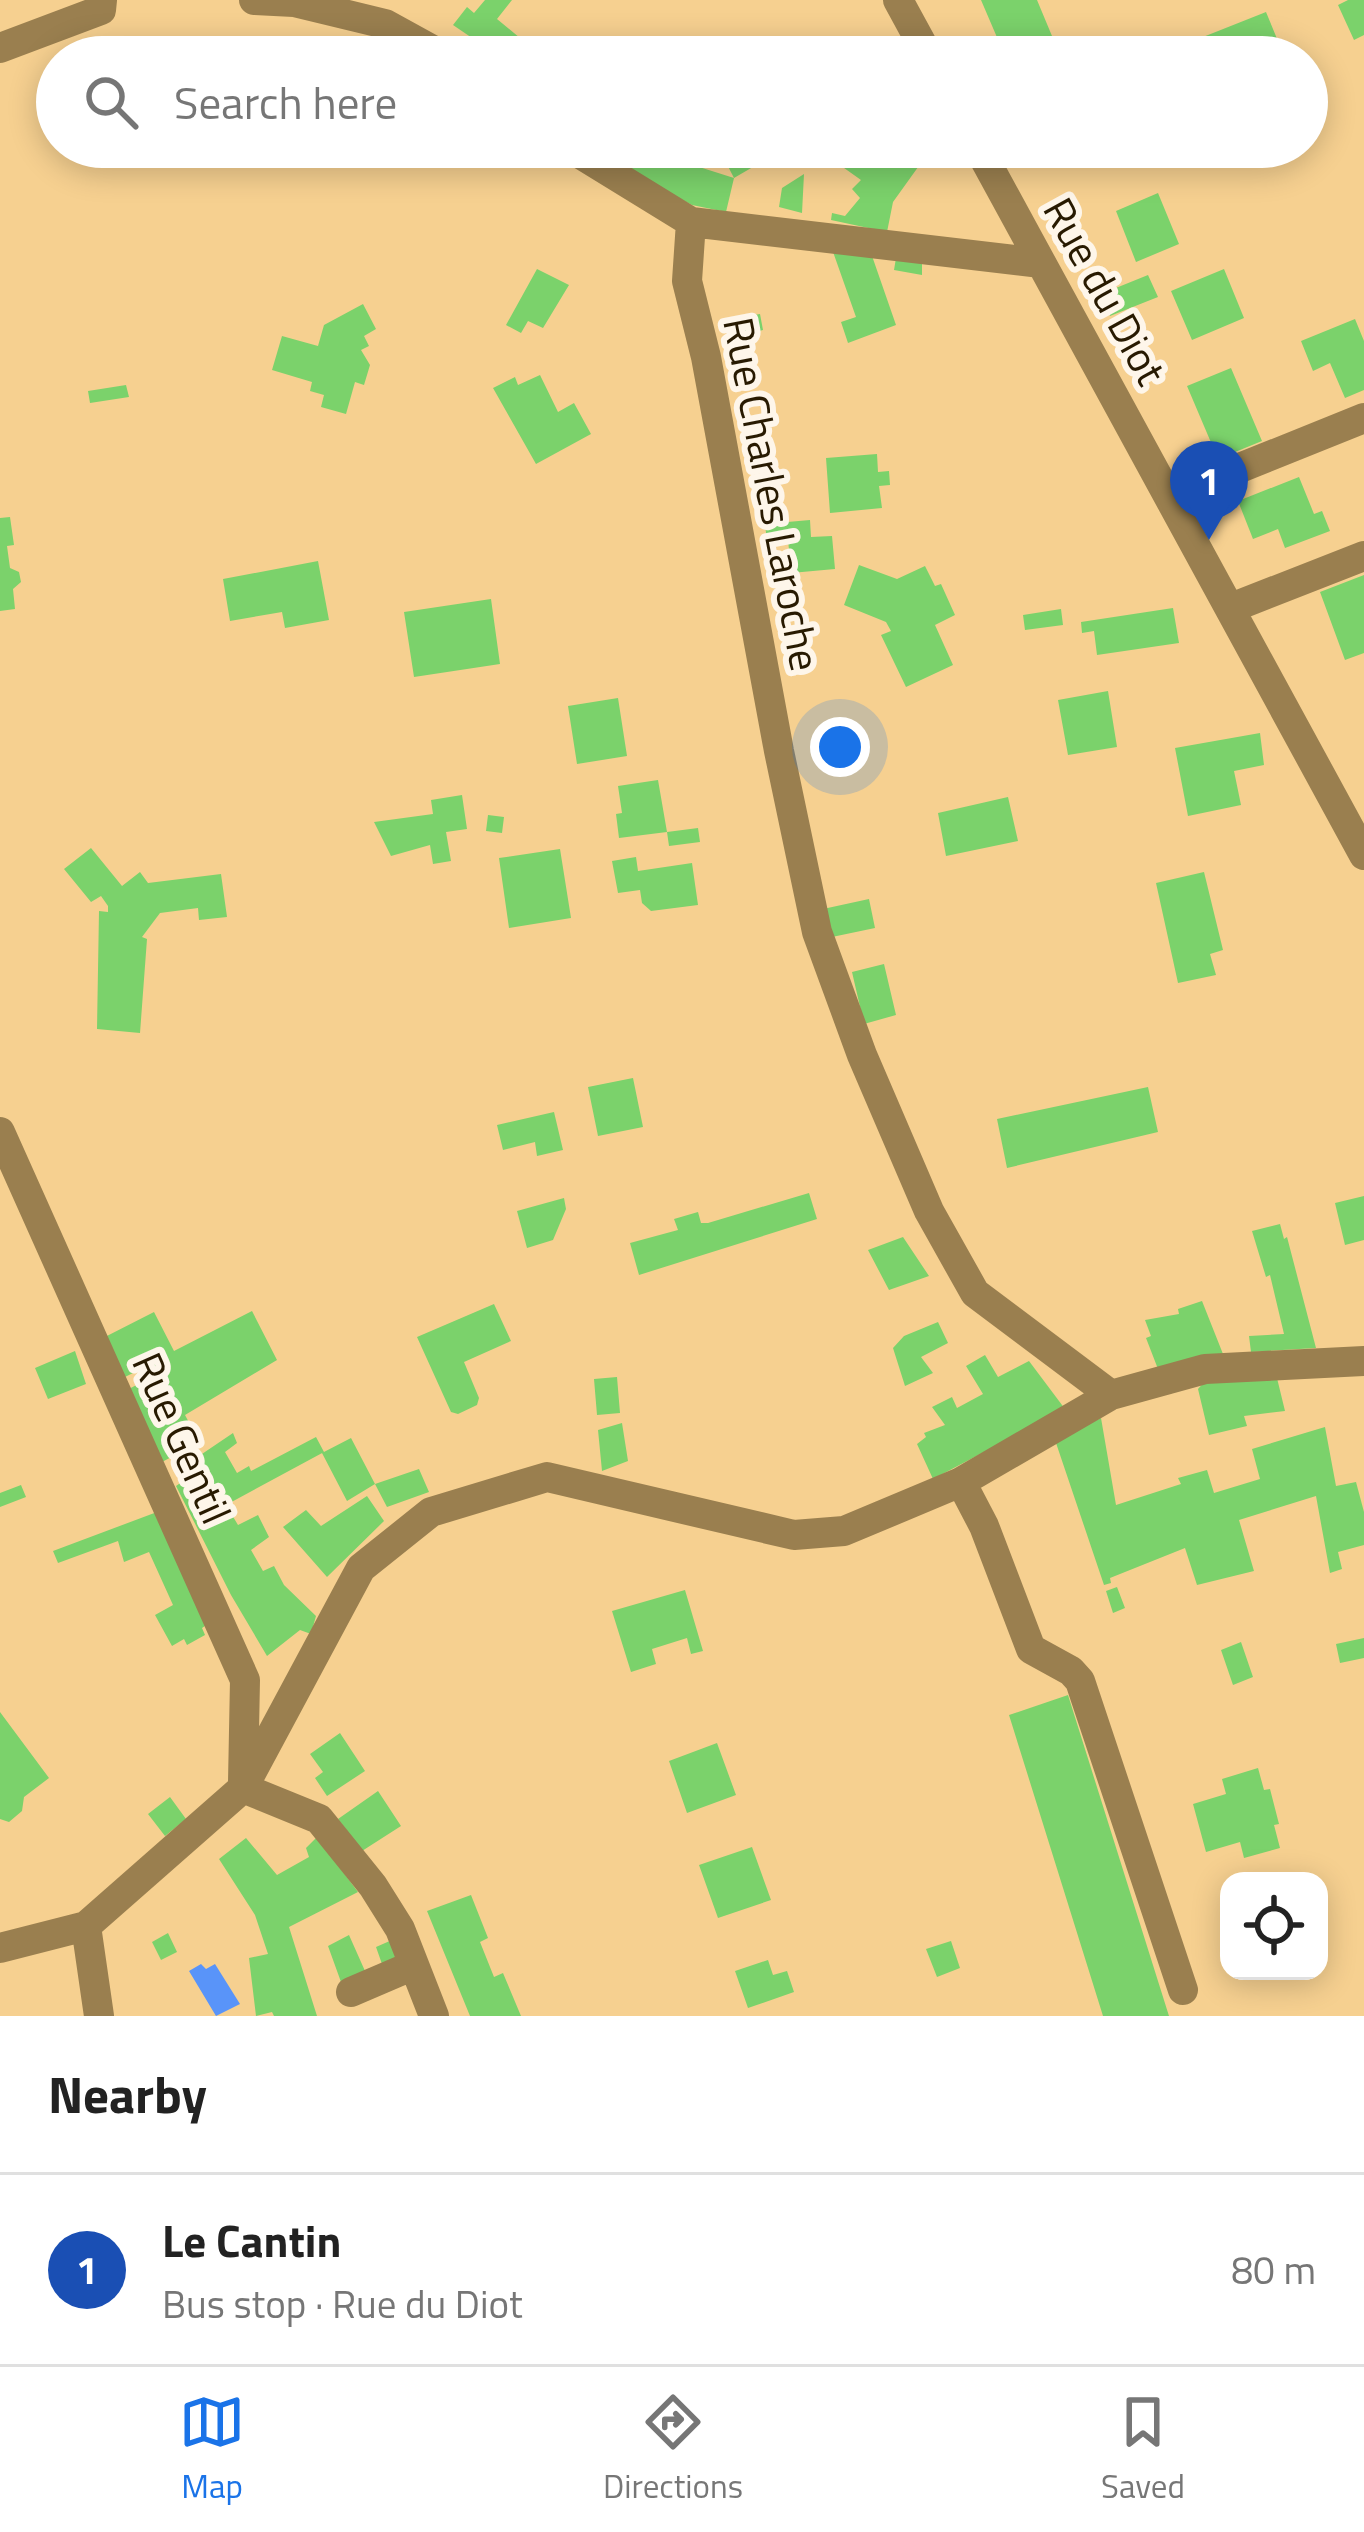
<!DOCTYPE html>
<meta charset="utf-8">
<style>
:root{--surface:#fff;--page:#f2f2f2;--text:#222;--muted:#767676;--line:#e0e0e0;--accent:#1a73e8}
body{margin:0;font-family:"Titillium Web",sans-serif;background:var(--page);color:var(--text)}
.controls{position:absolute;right:36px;bottom:36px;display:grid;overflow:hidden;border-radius:24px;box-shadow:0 6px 30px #0003}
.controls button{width:108px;height:108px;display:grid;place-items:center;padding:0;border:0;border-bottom:3px solid var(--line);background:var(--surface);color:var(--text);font:60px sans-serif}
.you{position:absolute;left:840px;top:747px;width:42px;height:42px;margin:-30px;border:9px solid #fff;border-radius:50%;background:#1a73e8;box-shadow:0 0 0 18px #1a73e833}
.badge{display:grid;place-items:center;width:78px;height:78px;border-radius:50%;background:var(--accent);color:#fff;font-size:39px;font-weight:700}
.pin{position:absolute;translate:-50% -99px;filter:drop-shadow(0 3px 6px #0008)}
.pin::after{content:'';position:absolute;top:63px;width:42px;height:36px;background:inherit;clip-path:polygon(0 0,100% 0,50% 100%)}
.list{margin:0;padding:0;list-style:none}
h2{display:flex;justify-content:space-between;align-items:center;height:156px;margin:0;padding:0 48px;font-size:51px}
h2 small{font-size:39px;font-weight:400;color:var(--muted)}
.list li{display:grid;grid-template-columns:78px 1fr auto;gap:36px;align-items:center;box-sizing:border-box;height:192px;padding:0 48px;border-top:3px solid var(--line)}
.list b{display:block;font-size:45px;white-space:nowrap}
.list p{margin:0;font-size:39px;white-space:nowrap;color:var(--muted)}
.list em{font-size:39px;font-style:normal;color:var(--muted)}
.icon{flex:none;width:66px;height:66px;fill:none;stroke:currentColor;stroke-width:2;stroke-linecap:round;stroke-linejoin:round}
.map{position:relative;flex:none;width:1364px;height:2016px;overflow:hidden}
.search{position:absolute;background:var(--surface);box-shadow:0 6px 30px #0003;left:36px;right:36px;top:36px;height:132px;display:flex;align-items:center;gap:30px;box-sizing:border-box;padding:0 42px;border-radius:66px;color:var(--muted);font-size:45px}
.sheet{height:348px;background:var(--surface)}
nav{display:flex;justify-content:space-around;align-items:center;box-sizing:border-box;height:168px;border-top:3px solid var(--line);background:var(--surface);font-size:33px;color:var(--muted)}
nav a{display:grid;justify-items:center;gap:6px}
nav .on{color:var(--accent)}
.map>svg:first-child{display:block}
.water{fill:#5994f9}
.building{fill:#7bd26b}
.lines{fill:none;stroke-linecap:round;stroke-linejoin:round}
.minor{stroke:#9a7f4f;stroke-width:30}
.labels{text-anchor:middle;stroke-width:12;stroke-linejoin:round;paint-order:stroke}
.street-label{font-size:42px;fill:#281a01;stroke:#fef6ea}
</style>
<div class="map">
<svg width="1364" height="2016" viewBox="0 0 1364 2016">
<rect width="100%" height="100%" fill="#f6d090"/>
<path class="water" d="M201,1964l5,5 9,-5 25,40 -24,12 -27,-45z"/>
<path class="building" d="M485,0h27l-15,19 23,19 -14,19h-6l-47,-32 14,-18 7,6z
M981,0h56l15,36 -47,20z
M1348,0h16v35l-10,5 -16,-35z
M1266,12l14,34 -22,9 -1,-4 -12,6h-34l-8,-20z
M221,147h47v10h-47z
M582,147h54l98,31 -8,34 -34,-7z
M718,147h38l9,13 -31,18z
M847,147h96l-17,9 -33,46 -6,30 -56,-12 1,-7 13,3 15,-18 -8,-9 9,-9 -31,-22z
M804,174l-2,39 -23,-6 3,-19z
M1158,193l21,51 -43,18 -20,-51z
M832,249l39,4 25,72 -48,18 -7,-21 15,-5z
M896,258l26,5v12l-28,-5z
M537,269l32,16 -26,43 -15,-7 -7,12 -15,-8z
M1224,269l20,49 -52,22 -21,-49z
M1148,275l10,22 -48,19 -9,-22z
M363,304l13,25 -12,7 5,10 -8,4 9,15 -6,20 -9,-3 -9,32 -25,-7 3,-12 -14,-4 2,-9 -40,-12 10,-34 36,10 6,-21z
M760,314l3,16 -28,7 -4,-18z
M1355,319l9,22v49l-19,8 -15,-35 -17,8 -12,-30z
M1231,368l31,73 -44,18 -31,-73z
M540,375l18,37 16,-9 17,31 -55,30 -43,-76 22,-11 3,8z
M126,385l3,12 -39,6 -2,-12z
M877,454l1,18 11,-1 1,14 -11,1 3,22 -52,5 -4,-55z
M1299,477l15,37 8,-3 8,20 -45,17 -7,-19 -25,10 -15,-38z
M10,517l4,28 -7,1 3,22 9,4 2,10 -8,7 2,20 -15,2v-93z
M810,520l1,17 21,-1 3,33 -44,4 -3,-34 -21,2 -2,-17z
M318,561l11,59 -44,8 -3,-16 -52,9 -7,-42z
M859,565l38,14 28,-13 10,20 6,-2 14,31 -20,10 18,40 -47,22 -25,-52 10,-4 -5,-9 -42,-17z
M1364,575v78l-19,7 -25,-68z
M491,599l9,65 -86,13 -10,-65z
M1173,608l6,35 -82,12 -3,-24 -12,2 -1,-11z
M1061,609l2,16 -38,5 -2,-15z
M1108,691l9,56 -49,8 -10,-55z
M618,698l9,58 -50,8 -9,-58z
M1260,733l4,32 -30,6 7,34 -53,11 -13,-68z
M658,780l9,52 31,-4 2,14 -31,4 -2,-14 -48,6 -3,-24 6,-1 -4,-27z
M462,795l5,34 -21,3 5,29 -18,3 -3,-19 -39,11 -17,-34 59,-8 -2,-14z
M1008,797l10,44 -72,15 -8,-43z
M488,815l16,2 -2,16 -16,-2z
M91,848l31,38 18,-14 8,11 73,-9 6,43 -28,3 -1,-12 -38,5 -18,24 5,2 -7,94 -43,-4 2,-118 9,1v-6l-7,-10 -10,6 -27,-33z
M560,849l11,69 -62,10 -10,-70z
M636,857l2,14 54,-8 6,42 -47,6 -9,-8 -2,-13 -22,3 -6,-32z
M1204,872l19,78 -13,4 6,21 -38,8 -22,-100z
M869,899l6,29 -43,9 -9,-28z
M884,964l12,51 -32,9 -12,-52z
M633,1078l10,49 -45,9 -10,-49z
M1148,1087l10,45 -151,36 -10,-49z
M554,1112l9,38 -26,6 -2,-14 -32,8 -6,-25z
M809,1193l8,26 -178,56 -9,-32 48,-13 -4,-11 24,-7 3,11h7z
M1364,1196v44l-19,5 -10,-42z
M564,1198l2,11 -13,31 -26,8 -10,-37z
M1280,1224l4,15 3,-2 29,111 -65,4 -2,-16 35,-2 -14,-59 -4,2 -14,-46z
M903,1237l26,39 -40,14 -21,-40z
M1202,1301l21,53 -65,15 -12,-31 5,-2 -6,-16 34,-6 -1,-5z
M494,1304l17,37 -47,21 15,36 -2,7 -19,9 -7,-2 -34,-75z
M252,1311l25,49 -92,55 10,19 -14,7 4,9 -25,13 -35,-72 23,-12 -5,-11 -24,12 -20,-40 55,-28 20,39z
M938,1322l10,21 -27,14 12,16 -28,13 -12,-38 11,-12z
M75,1351l11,33 -38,15 -13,-31z
M985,1355l13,22 31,-16 36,48 -132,70 -16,-35 9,-7 -2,-4 21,-8 -13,-18 20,-10 5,11 26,-14 -17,-28z
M1276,1374l9,37 -41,5 3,10 -38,9 -11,-46 8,-9z
M617,1377l3,36 -23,2 -3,-36z
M1101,1418l15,87 65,-21 -3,-6 29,-8 7,23 46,-14 -8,-30 73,-22 11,59 20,-4 8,30v33l-26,7 4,17 -12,4 -14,-77 -77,24 15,51 -57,14 -12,-37 -75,30 1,5 -7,2 -49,-145z
M622,1423l6,38 -26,10 -4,-41z
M233,1433l4,10 -12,9 12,21 12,-7 2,5 65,-34 8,15 -98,53 12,20 20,-10 11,22 -18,13 12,21 11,-5 10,19 32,31 -5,18 -11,-4 -33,26 -36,-61 -55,-109 29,-20 -6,-10z
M351,1438l24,46 -28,17 -25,-48z
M419,1469l10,23 -42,15 -12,-23z
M21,1485l5,12 -26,10v-14z
M367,1496l17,25 -57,56 -44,-50 23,-17 15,16z
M157,1512l55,109 -10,7 3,7 -18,10 -3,-6 -12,7 -17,-31 18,-10 -24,-53 -25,10 -6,-21 -60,22 -5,-12z
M1117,1587l8,21 -12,5 -7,-22z
M685,1590l18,61 -12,3 -4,-16 -35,11 4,15 -25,8 -19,-61z
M1364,1638v20l-24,5 -4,-19z
M1241,1642l12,35 -20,8 -12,-35z
M1068,1695l101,321h-66l-94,-301z
M0,1712l49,66 -25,19 -2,14 -13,11 -9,-3z
M340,1733l25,38 -38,25 -12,-18 8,-6 -13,-18z
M717,1743l19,52 -49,18 -18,-52z
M1258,1768l6,22 6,-1 9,35 -5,1 6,23 -36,10 -4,-16 -34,10 -13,-48 33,-10 -4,-15z
M378,1791l23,35 -39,25 -24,-32z
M170,1797l16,22 -21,17 -17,-22z
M317,1837l41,55 -69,35 28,89h-43l-2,-4 -16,4 -7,-58 19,-4 -13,-39 -36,-56 27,-21 31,37 32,-18 -3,-9z
M752,1847l19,53 -53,18 -19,-53z
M471,1895l17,43 -8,4 14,35 9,-4 18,43h-51l-43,-105z
M168,1933l9,19 -16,8 -9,-18z
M349,1935l16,36 -24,11 -13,-36z
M392,1940l8,16 -18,8 -6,-17z
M951,1941l9,27 -23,9 -11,-28z
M768,1960l5,15 14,-4 7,21 -46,16 -13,-37z"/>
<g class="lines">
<path class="minor" d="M254,0l40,2 91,22 60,33
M898,0l31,57
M0,48l101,-38 1,-10
M569,147l122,75 350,41
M978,147l386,708
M691,222l-4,59 19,76 73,394 38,181 45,123 67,156 46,82 136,102
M1170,496l194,-78
M1231,608l133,-52
M0,1132l245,548 -2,102
M961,1482l23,44 47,123 40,22 9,10 103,309
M243,1788l76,31 54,67 27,43 34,87
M86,1926l13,90
M0,1948l86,-22 157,-138 118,-220 70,-56 116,-35 247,58 50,-4 117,-49 150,-87 94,-26 159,-8
M351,1992l63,-27"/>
</g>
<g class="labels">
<g class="street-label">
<text transform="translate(1105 291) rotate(61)" y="15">Rue du Diot</text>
<text transform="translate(772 494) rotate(79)" y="15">Rue Charles Laroche</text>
<text transform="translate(182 1438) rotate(66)" y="15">Rue Gentil</text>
</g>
</g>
</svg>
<div class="controls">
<button><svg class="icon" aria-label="locate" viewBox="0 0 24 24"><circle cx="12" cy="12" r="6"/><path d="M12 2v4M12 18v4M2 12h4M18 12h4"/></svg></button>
</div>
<div class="you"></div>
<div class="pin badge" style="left:1209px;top:540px;background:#1a4fb4">1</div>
<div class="search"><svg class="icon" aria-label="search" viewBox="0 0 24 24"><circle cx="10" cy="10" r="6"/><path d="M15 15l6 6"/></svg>Search here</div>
</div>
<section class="sheet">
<h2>Nearby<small></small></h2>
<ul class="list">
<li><span class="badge" style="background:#1a4fb4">1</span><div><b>Le Cantin</b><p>Bus stop · Rue du Diot</p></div><em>80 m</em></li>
</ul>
</section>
<nav>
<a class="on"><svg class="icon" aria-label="map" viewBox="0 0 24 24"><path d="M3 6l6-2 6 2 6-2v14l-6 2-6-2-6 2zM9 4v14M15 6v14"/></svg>Map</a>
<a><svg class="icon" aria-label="directions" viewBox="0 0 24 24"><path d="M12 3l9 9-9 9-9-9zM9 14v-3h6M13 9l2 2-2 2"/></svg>Directions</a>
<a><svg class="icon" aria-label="saved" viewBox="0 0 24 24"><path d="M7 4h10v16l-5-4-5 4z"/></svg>Saved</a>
</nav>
